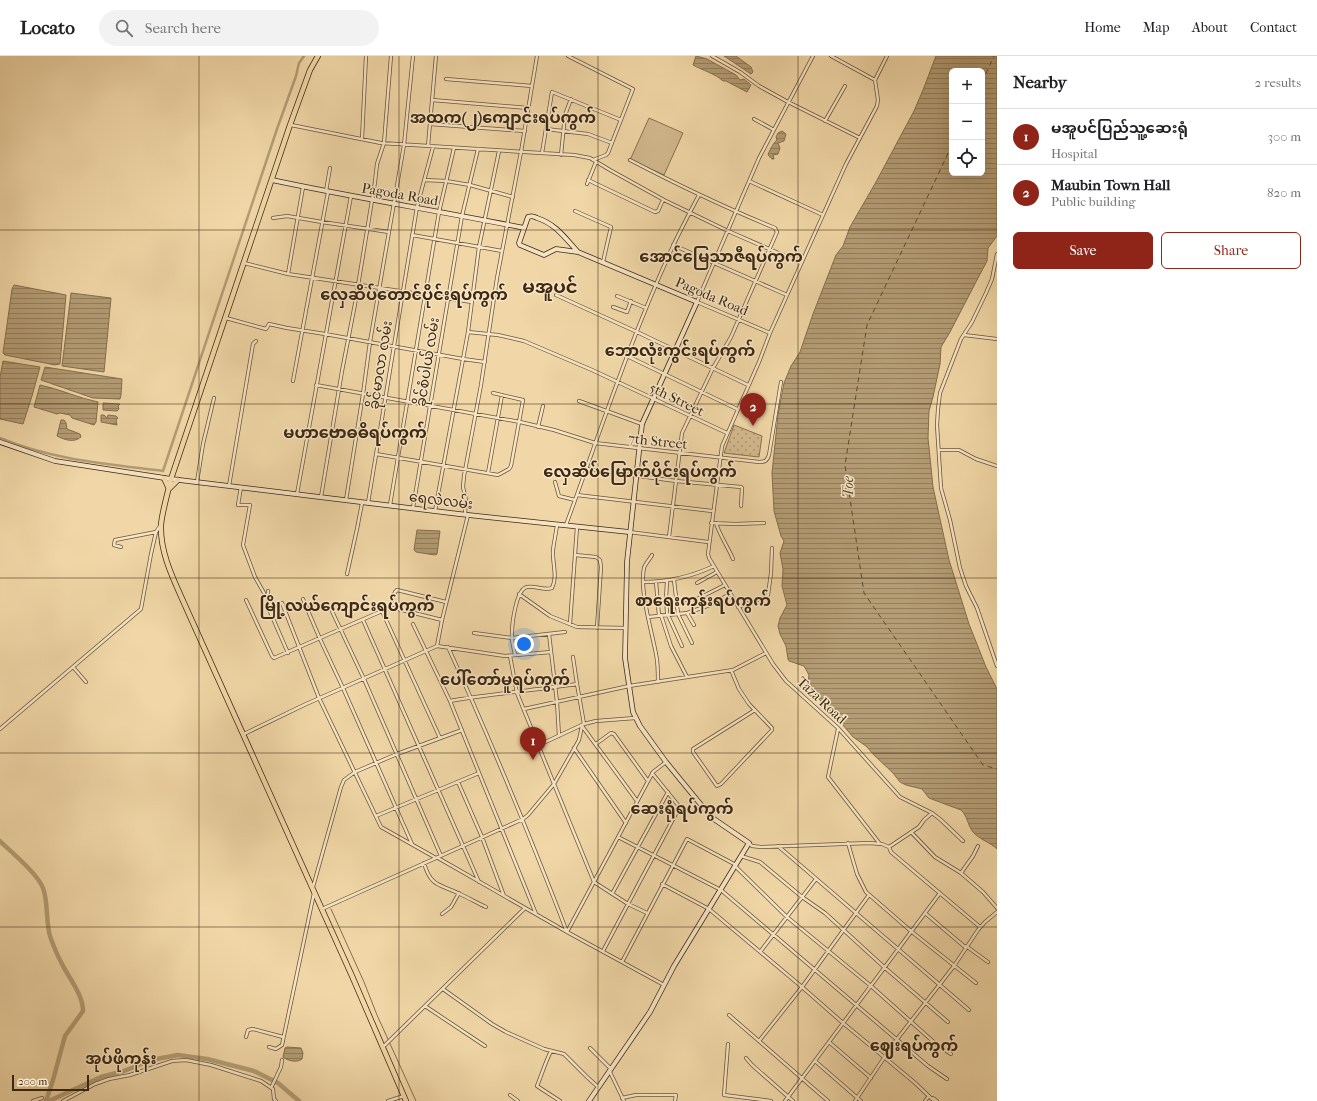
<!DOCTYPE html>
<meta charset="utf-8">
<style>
:root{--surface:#fff;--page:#f2f2f2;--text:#202124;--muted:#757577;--line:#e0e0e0;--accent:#8f2418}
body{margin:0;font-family:"IM FELL French Canon","Noto Sans Myanmar",serif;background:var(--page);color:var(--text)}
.controls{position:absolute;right:12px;top:12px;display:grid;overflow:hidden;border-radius:6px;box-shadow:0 4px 16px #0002}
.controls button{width:36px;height:36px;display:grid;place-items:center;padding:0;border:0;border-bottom:1px solid var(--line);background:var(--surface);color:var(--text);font:20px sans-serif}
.scale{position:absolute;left:12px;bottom:10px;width:77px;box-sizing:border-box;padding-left:4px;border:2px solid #3e2812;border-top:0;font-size:11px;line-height:14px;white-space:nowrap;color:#3e2812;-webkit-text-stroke:3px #f6e5c6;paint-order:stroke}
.you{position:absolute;left:524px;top:588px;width:14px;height:14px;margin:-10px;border:3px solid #fff;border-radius:50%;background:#1a73e8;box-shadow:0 0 0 6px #1a73e833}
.badge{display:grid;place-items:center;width:26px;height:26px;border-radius:50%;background:var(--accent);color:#fff;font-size:13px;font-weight:700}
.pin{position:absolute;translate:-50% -33px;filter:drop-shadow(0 1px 2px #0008)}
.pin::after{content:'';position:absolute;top:21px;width:14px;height:12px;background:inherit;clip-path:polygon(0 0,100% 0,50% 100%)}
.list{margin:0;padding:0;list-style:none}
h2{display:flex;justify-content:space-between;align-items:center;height:52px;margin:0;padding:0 16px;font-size:17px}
h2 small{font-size:13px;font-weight:400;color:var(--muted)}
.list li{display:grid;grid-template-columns:26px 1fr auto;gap:12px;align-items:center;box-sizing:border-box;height:56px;padding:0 16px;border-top:1px solid var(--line)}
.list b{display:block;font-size:15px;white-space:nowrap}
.list p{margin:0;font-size:13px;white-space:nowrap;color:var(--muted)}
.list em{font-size:13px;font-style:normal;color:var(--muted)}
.actions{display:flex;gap:8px;padding:12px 16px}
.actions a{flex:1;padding:9px 0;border:1px solid var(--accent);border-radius:6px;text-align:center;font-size:14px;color:var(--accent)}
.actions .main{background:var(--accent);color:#fff}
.icon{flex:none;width:22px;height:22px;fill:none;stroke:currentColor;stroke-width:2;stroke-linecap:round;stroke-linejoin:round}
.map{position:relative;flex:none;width:997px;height:1045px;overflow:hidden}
header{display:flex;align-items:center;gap:24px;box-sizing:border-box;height:56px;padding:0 20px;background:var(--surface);border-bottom:1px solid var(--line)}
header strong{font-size:19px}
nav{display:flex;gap:22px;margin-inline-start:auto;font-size:14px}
.search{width:280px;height:36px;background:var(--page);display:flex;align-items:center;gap:10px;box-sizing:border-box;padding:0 14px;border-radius:22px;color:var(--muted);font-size:15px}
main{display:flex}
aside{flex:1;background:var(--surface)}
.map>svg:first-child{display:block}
.green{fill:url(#green-dots);stroke:#887050}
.pitch{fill:#d3b98e;stroke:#887050}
.water{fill:url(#water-rules);stroke:#856e4d;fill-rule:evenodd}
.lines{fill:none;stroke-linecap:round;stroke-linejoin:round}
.stream{stroke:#856e4d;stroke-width:1}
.canal{stroke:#b49c74;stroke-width:2.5}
.river{stroke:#b49c74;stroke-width:4.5}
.ferry{stroke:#614b2f;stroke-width:1;stroke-dasharray:5 4;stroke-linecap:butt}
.street-casing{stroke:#6b5437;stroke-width:4}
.secondary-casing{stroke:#3e2812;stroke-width:5.5}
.primary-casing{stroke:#3e2812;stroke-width:6}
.street{stroke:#f6e5c6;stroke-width:2.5}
.secondary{stroke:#f6e5c6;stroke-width:4}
.primary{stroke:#f1d7a7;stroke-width:4.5}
.grid{fill:none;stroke:#3e2812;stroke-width:1;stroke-opacity:0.55}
.labels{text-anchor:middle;stroke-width:3;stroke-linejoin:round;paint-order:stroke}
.street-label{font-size:14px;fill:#3e2812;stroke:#f6e5c6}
.water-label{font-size:15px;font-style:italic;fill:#614b2f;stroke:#f6e5c6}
.quarter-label{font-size:16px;font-weight:bold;fill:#3e2812;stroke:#f6e5c6}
.district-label{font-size:18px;font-weight:bold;fill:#3e2812;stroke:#f6e5c6}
</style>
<header>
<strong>Locato</strong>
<div class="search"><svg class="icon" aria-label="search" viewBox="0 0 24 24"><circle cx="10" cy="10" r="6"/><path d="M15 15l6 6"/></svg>Search here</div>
<nav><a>Home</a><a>Map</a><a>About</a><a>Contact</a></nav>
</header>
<main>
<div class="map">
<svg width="997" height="1045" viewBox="0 0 997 1045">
<defs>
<pattern id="green-dots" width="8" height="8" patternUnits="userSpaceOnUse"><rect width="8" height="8" fill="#d3b98e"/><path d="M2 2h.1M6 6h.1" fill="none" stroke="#ad9673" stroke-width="1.8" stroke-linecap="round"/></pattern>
<pattern id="water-rules" width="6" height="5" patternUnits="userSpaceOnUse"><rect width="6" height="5" fill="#b49c74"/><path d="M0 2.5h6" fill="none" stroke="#947f5e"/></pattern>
</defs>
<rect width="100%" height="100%" fill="#f1d7a7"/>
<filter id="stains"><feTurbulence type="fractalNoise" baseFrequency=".005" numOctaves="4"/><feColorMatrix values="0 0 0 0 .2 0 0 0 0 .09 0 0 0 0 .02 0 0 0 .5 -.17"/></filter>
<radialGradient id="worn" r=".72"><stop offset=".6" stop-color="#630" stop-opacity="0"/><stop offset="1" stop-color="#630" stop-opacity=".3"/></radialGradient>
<path class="green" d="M734,369l28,11 -3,21 -35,-4z"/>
<path class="pitch" d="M649,62l34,15 -19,42 -34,-15z"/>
<path class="water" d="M696,0l11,3 29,16 4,5 4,-1 7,6 -4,7 -21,-11h-3c-7,-7 -21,-11 -30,-16z
M724,0h12l15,11 2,5 -2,2z
M936,0h61v180l-9,12 -1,13 -9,17 -28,54 -9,15 -1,17 -7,33 -4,14 -1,27 5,49 16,73 20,64 17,43 11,22v160c-7,-7 -17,-9 -24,-17 -5,-6 -6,-17 -12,-22l-32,-12 -7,-9 -16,-4 -6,-3 -7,-9 -18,-17 -9,-10 -13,-9 -16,-19 -19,-20 -10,-12v-4l1,-7 -5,-9 -15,-5 -1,-2 -2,-13 -6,-12 -2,-8 2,-8 7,-13 -5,-19 1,-17 -3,-16 4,-12 -3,-5 -7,-25 -2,-38 6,-58 6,-32 7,-17 9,-14 13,-38 23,-59 7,-9 7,-19 26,-45 38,-71 9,-21zM952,15h30v102h-30z
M782,75l4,3 -2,7 -6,2 2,5 -2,6 -5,1 1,4h-2l-4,-4c1,-4 6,-13 9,-15l-1,-3 2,-4z
M14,229l52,10 -6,69 -5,1 -50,-10 -2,-2 9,-64z
M71,237l40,5 -7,74 -42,-6z
M3,305l37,6 -8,29 -9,28 -23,-5v-42z
M45,311l77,12 -1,16 -1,4 -27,-1 -52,-18z
M40,329c20,4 38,13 58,17l-2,20 -2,3 -22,-7 -2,-3 -10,-2 -3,1 -23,-7z
M103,347l17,1 -2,2 1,3 -2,2 -14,-1z
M101,359h3l3,3 1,-3 8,1 2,2 -2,2 1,5 -16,-3z
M61,364h3l2,3 1,6 13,5 1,3c-7,6 -16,3 -24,-1z
M417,474l23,1 -3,23 -2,1 -19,-3 -2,-2z
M287,991l14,1 2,5 -1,6c-5,4 -14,2 -19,-2l2,-9z"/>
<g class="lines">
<path class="stream" d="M331,853l33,73 13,33 39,86"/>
<path class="canal" d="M0,382c52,22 108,26 163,33l114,-342 19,-53 3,-13 5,-7"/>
<path class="river" d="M0,785c12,12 37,32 43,47 6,16 2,36 8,51 3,8 6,16 10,23 7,15 22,32 22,49l-18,25 -12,44 -7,21
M49,1045l52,-24 23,-6 27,-11 27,-5 29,4 47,12 24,12 21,18"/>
<path class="ferry" d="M982,26l12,-26
M952,89l-85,180 -22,140 19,128 119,172 14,4"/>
<g class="street-casing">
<path id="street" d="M568,0l65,33 -25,64 -2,2 -13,5
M712,0l28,16 19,14 29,16 72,36
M831,0l44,24
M887,0l-12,24 3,20 -1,6 -31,58 -76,169 -11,29 -37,84 -14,108 1,4 64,106 13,17 52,47 62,69 32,16 9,7 22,21
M446,23l86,7
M432,44l96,8
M754,63l20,11
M825,65l20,-35
M430,68l95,7
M291,69l90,18 193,12 16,3 20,12 54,30 64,31 73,32
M546,73l42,5 24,9
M362,83l4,-83
M428,90l8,-90
M542,97l10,-61 69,28
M561,99l4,-40 6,-16
M630,104c48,25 96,48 145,68l2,4 -46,105 -18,31 -31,65 -13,104
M424,124l22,1 24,4 43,12
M588,124l67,32 3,-1 5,-11
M749,125l74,34
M587,128l9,-22
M326,135l4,-23
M575,155l36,16 -8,35
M273,162l14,-2 35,6 67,10
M412,179l90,16
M673,189l114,50
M997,198l-5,25 -6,14 -14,29 -11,17 -21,54 -2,16 -1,16 4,63 9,32 10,48 6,18 11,22 20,58
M244,207l44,11 184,28
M288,218l15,-87
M556,239l81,37 111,53
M617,240l29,12
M613,251l14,5 4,-11
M226,262l40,11 3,-5 18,4 38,6 138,25 22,3
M468,276l30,3 26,6 68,29 135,63
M770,277l-73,-31 62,-144 54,-102
M964,279l33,4
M627,300l110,53
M293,325l35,-189
M316,329l204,37 34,8 41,13 164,19c6,0 8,-1 10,-7l12,-73
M579,345l63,23
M538,371l5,-21
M939,394h20l17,9 21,7
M376,398l122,21 11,-6 2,-3 12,-66 -30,-7
M587,413l89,12 65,6 1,1 -1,18
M488,417l14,-78
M197,426l6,-38 11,-46
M555,426l4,14 16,4
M229,430l24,-142 3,-3
M241,431l-3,18h12l-7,40 12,32 9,16
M297,438l54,-298
M577,439l135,16
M321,441l21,-126 13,-67 20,-122 2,-18 7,-21 7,-87
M346,444l17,-106 7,-52 34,-197 9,-89
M368,447l49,-296 16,-60
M390,449l49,-293 15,-64
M413,452l49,-292 16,-67
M435,455l33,-179 11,-85 20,-96
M465,458l1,-14 -3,-13 1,-11 17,-91 16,-107 24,-126 16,-96
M711,467l24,1 29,-1
M716,467c4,13 12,24 17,36
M566,469c34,-93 65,-188 107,-279 8,-17 17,-34 26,-51
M629,476l79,10
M121,491l-7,-2 1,-5 41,-8
M575,499l21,2 4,3 1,7 -4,61
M652,499c-2,4 -7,9 -8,13 -5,21 8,64 12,86 2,9 2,19 2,28
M347,518l10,-45 5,-26
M674,524l4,34 14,29
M667,525l-1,17 1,15 15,33
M643,526c25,0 48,-5 71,-16
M656,526l3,34
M697,527l20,-11
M268,535v16l20,46
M519,538l31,22 27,11 49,1
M303,543l17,40 23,49 69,156
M246,544l26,56 2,2 115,-50h5l48,12
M695,544l30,-15
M282,547l37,95 62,129 55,31
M676,547l13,-4
M330,551l34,72 77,177
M738,551l27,-10 3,-2 3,-22 1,-25
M389,552l6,-16 2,-2 49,12
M382,555l58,127
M687,557l7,12
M661,559l10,31 16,31
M648,561l39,-4 23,-8 20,-11
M363,564l116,262
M413,568l37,77 86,213
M570,568l7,-97
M474,577l38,5 53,-6
M549,578l8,68 2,34
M437,590l5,-26 26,-105
M448,591c43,94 82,189 119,285l86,-160 13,-10
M515,599c-1,-7 -4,-14 -3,-22 0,-9 4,-44 15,-46 8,-2 17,4 25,1 6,-11 0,-26 1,-38 1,-8 3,-17 4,-25
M573,601l4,27
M73,611l13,15
M731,614l8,19 10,15 23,24v2l-51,54 -4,2 -24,-34v-3l62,-39
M450,645c42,-7 85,-11 127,-17l7,40
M524,653l105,-23 104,-16 33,-17
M582,670l-3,14 -25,44 40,98 34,22 19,9
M582,670l55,75
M0,673l141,-120 10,-55 5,-22 4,-6
M838,673l-10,48 52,67
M244,678l60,-29 133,-59 68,10 46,-4
M596,688l15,-11 3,1 34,47
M539,689l45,-21 12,-3 39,-3
M574,692l52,75
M458,726l24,55 22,59
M376,760l103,-43
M911,776l24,25 26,16 22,19 14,16
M618,781l103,53 207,176 19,13
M749,787l3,3 9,1 108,-4 13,1 7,3 2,5 89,75
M848,787l9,31 9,18 46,40 64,51
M778,790l191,164
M889,791l30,-20 5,-7 8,-7
M741,800l19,6 42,35 23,16 59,54 64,55
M438,802l129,74 97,53
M424,807c7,25 17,21 36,31 9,4 17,9 26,13
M735,810l52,51 84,69 65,58 15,10
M961,817l12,-17 5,-10
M662,828l47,25 93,78 41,36 71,59 20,19
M313,831l28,-100 3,-7 11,-8 42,-18 65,-24
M612,838l56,-102
M322,853l201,-90 5,-4 26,-31 -37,-91 -7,-37
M925,857l40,34
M442,858l9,-7 8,-14
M966,890l22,16
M603,895l76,-143 -1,-3 -26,-32
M760,896l56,-73
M622,906l65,-123 49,26
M443,933l49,35 14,8 38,17 20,5 22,22 12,11
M425,950l60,40
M729,959l99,86
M246,981l2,-7 5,-1 30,8
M759,985l43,-54 67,-92
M829,986l42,36
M728,988l-4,51 47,6
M269,991l7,2 6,-4 32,-152
M383,991l142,-139
M590,992l21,21
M551,995c-6,12 -9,23 -14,35l23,15
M746,1002l6,7 41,36
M815,1005l46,40
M610,1016l14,29
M271,1032l10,-21 1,-7
M510,1039l8,6
M622,1042l14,-3h40l-1,6
M932,1043l1,-1 4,3
M33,1045l9,-3
M63,1045l32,-17 14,-5 21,-4 42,-14 14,-1 25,5 50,16 12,8 1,10 2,2
M388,1045l16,-5
M785,1045l155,-208
M855,1045l39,-58 60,-77 24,-36 7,-8 12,-10
M925,1045l4,-5"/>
</g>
<g class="secondary-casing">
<path id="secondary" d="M272,124c84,18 168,31 252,48
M578,196c-13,-14 -22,-28 -41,-34 -4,-2 -5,-2 -9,-1l-9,26 1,2 24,10 12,-6 22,3 119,50 -55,122 -15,138 -2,96 8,54 7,14 26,36 45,55 38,26 -75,123 -24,46 -61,89
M0,386l55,19 116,18 288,35 170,18"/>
</g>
<g class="primary-casing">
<path id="primary" d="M318,0l-8,14 -20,55 -119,354c-3,13 -9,33 -10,46 -1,31 15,59 27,87l164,364 54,125
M164,422l5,11 9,-9"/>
</g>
<use href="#street" class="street"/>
<use href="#secondary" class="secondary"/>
<use href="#primary" class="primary"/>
</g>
<path class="grid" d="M199,0v1045M399,0v1045M598,0v1045M798,0v1045M0,174h997M0,348h997M0,522h997M0,697h997M0,871h997"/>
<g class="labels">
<g class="street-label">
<text transform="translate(400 138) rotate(10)" y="5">Pagoda Road</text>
<text transform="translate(712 240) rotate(23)" y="5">Pagoda Road</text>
<text transform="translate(427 306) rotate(-81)" y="5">ခိုင်စံပါယ် လမ်း</text>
<text transform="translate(380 309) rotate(-81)" y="5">ခိုင်မာလာ လမ်း</text>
<text transform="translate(677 343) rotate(26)" y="5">5th Street</text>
<text transform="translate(658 385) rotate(6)" y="5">7th Street</text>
<text transform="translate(441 444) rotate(7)" y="5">ရေလဲလမ်း</text>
<text transform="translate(822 644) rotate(43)" y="5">Taza Road</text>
</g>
<g class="water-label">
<text transform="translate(848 431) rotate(-91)" y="5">Toe</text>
</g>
<g class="quarter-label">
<text x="503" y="67">အထက(၂)ကျောင်းရပ်ကွက်</text>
<text x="721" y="206">အောင်မြေသာဇီရပ်ကွက်</text>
<text x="414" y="244">လှေဆိပ်တောင်ပိုင်းရပ်ကွက်</text>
<text x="680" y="300">ဘောလုံးကွင်းရပ်ကွက်</text>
<text x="355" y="382">မဟာဗောဓဓိရပ်ကွက်</text>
<text x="640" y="421">လှေဆိပ်မြောက်ပိုင်းရပ်ကွက်</text>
<text x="703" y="550">စာရေးကုန်းရပ်ကွက်</text>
<text x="347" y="555">မြို့လယ်ကျောင်းရပ်ကွက်</text>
<text x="505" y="629">ပေါ်တော်မူရပ်ကွက်</text>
<text x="682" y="758">ဆေးရုံရပ်ကွက်</text>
<text x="914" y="995">ဈေးရပ်ကွက်</text>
<text x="121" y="1008">အုပ်ဖိုကုန်း</text>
</g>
<g class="district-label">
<text x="550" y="237">မအူပင်</text>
</g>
</g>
<rect width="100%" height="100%" filter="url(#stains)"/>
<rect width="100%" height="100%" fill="url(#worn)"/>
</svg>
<div class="controls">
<button>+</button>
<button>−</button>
<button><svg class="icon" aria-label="locate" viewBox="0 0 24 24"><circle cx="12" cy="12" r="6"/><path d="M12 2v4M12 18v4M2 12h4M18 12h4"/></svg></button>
</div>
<div class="scale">200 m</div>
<div class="you"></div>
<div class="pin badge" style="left:533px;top:704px">1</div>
<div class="pin badge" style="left:753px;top:370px">2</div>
</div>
<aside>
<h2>Nearby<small>2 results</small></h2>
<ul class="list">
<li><span class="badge">1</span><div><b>မအူပင်ပြည်သူ့ဆေးရုံ</b><p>Hospital</p></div><em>300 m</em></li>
<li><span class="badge">2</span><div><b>Maubin Town Hall</b><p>Public building</p></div><em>820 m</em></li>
</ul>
<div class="actions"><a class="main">Save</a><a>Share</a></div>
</aside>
</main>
